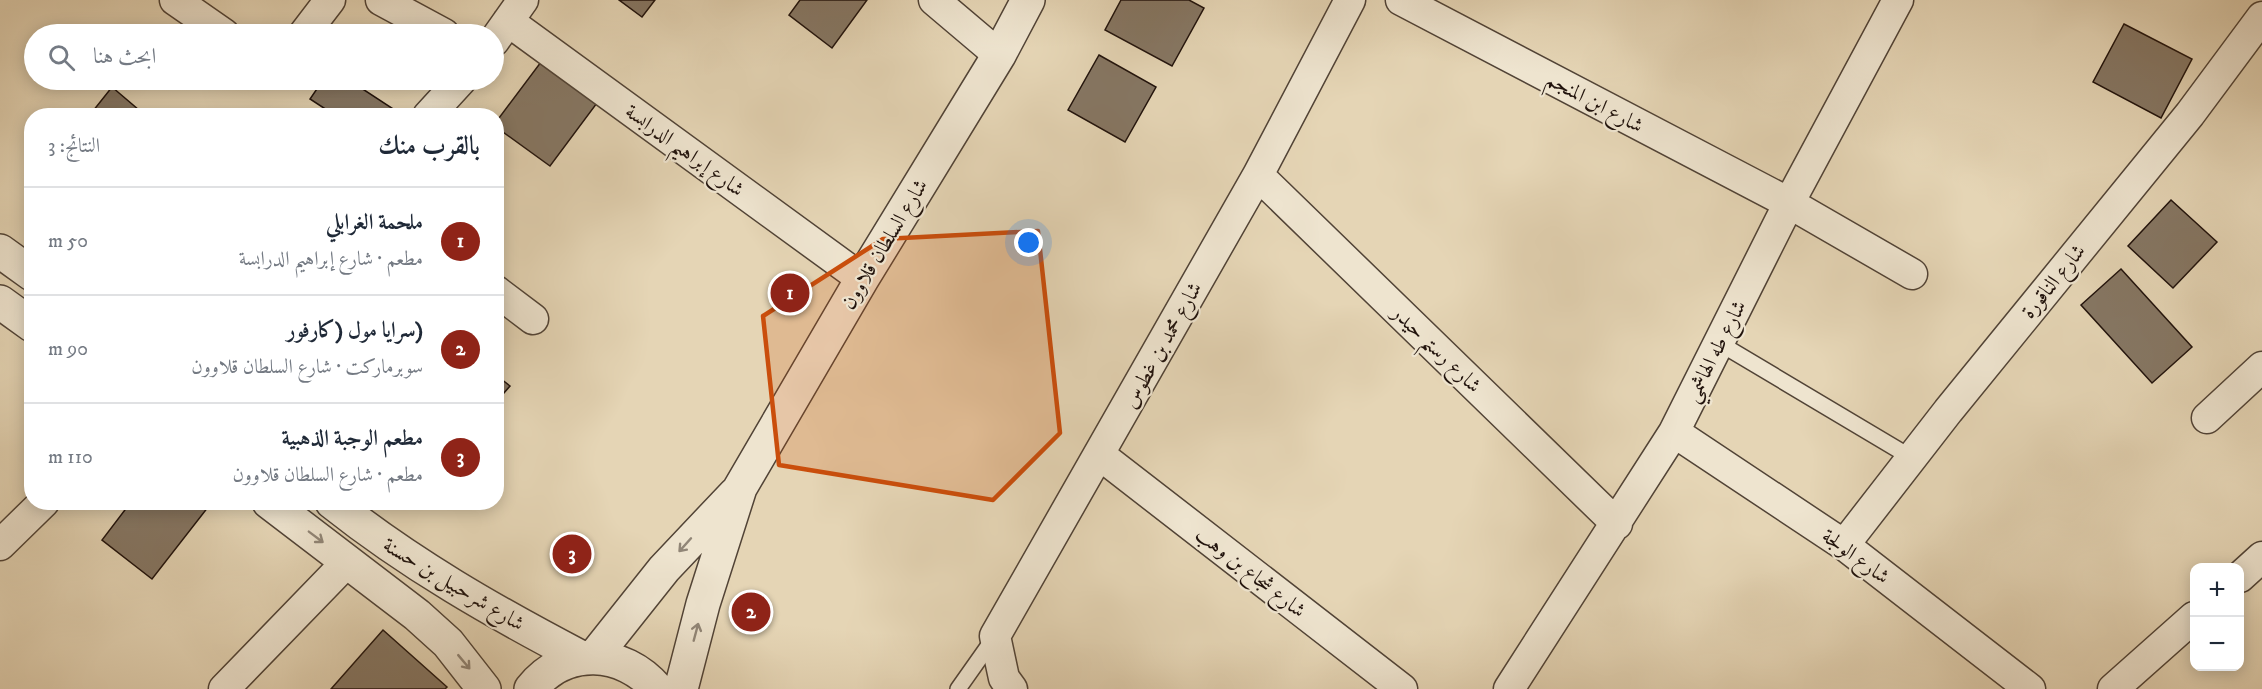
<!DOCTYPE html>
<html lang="ar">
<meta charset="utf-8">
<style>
:root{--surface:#fff;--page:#f6f6f7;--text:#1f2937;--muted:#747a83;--line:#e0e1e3;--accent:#8f2418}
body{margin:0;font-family:"IM FELL DW Pica",Amiri,serif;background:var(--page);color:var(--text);direction:rtl}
.controls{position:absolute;right:18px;bottom:18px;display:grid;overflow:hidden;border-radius:12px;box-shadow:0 3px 15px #0003}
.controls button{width:54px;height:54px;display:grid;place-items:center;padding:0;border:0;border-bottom:2px solid var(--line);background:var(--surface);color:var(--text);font:30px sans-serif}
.you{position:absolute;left:1029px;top:243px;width:21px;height:21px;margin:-15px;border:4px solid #fff;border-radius:50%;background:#1a73e8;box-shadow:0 0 0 9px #1a73e833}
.badge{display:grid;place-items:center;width:39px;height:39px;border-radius:50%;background:var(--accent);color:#fff;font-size:20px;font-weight:700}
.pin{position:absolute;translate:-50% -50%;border:3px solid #fff;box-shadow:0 2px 6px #0006}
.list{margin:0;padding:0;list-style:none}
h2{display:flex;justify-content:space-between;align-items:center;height:78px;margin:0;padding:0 24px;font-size:26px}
h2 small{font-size:20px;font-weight:400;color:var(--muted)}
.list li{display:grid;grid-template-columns:39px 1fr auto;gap:18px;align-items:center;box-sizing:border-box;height:108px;padding:0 24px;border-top:2px solid var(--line)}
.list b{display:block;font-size:22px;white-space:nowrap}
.list p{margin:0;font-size:20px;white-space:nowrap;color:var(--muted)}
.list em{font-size:20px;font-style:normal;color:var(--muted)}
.icon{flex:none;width:33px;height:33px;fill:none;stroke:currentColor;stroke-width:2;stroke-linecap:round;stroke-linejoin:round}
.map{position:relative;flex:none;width:2262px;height:689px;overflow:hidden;direction:ltr}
.search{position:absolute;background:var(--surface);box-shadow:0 3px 15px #0003;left:24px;top:24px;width:480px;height:66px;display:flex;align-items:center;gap:15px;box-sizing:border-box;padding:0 21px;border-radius:33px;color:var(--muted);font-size:22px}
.panel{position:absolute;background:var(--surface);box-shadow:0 3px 15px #0003;left:24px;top:108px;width:480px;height:402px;border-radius:24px;direction:rtl}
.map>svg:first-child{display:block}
.building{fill:#867764;stroke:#20120c;stroke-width:1.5}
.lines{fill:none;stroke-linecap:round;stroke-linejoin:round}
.service-casing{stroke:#514336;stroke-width:18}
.minor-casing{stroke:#514336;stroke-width:33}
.tertiary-casing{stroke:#514336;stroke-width:36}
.service{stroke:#eee4cf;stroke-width:15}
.minor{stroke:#eee4cf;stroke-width:30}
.tertiary{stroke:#eee4cf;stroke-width:33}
.oneway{stroke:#918677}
.marked{fill:#ca4e0c;fill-opacity:0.2;stroke:#ca4e0c;stroke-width:4.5;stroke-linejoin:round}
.labels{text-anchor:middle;stroke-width:4.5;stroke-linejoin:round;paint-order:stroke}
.street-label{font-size:21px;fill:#20120c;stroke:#eee4cf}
</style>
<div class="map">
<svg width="2262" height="689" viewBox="0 0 2262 689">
<rect width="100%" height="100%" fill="#e5d5b5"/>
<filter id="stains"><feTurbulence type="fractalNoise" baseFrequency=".00333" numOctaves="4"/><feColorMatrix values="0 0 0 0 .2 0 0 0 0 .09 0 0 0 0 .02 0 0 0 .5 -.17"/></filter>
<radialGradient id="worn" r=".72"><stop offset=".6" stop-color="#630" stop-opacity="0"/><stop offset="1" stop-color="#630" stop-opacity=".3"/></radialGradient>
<path class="building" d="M619,0h36l-13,17z
M800,0h67l-35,48 -43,-33z
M1121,0h68l15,8 -32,58 -67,-36z
M2124,24l68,35 -31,59 -68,-36z
M1099,55l57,32 -31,55 -57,-32z
M541,62l56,41 -47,63 -54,-39v-5z
M323,80h26l52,34 -65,2 -26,-17z
M112,87l34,29h-57z
M2171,200l46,42 -44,46 -45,-42z
M2121,269l71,78 -40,36 -71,-78z
M496,375l14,11 -14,16z
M131,502h81l-60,77 -50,-39z
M383,630l64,57 -2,2h-114z"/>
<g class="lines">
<g class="service-casing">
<path id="service" d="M1719,343l193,115
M958,689l36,-51"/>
</g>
<g class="minor-casing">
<path id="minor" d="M175,0l49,34
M381,0l63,34
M934,0l65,55
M1401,0l388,203 123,71
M508,21l354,258
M304,34l26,-34
M494,41l29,-41
M428,116l33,-36
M1258,175l359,349
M496,291l37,28
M2207,418l55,-51
M1674,432l170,113 186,144
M1100,455l302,234
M0,545l44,-43
M1844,545l104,-134 242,-297 72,-97
M2240,577l22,-20
M224,689l124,-128
M1012,689l-8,-11 -9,-42 263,-461 92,-175
M1509,689l165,-257 115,-229 109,-203
M2113,689l81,-72"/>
</g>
<g class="tertiary-casing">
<path id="tertiary" d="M0,251l32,23
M0,302l32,23
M269,502l148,113 31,28 36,46
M332,502c78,62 162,110 250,156
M594,657l70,-88 71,-75
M531,689c34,-43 92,-40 126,0
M681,689l22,-85 37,-116 122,-209 137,-224 29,-55"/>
</g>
<use href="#service" class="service"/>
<use href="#minor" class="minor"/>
<use href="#tertiary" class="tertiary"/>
</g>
<defs><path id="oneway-shaft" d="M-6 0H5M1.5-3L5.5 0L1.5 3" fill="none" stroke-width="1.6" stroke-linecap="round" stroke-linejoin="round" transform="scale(1.5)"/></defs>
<g class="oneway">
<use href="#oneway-shaft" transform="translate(316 537) rotate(37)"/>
<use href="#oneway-shaft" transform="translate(685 545) rotate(132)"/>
<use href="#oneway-shaft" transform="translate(696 632) rotate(-75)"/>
<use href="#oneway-shaft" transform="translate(464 662) rotate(50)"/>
</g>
<path class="marked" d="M1038,231l22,202 -67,67 -214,-35 -16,-149 120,-77z"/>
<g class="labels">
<g class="street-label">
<text transform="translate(1595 102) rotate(28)" y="7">شارع ابن المنجم</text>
<text transform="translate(685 150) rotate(36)" y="7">شارع إبراهيم الدرابسة</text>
<text transform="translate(884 244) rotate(-59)" y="7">شارع السلطان قلاوون</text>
<text transform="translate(2053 281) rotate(-51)" y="7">شارع الناقورة</text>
<text transform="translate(1162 345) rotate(-61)" y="7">شارع محمد بن غطوس</text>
<text transform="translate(1437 349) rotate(44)" y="7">شارع رستم حيدر</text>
<text transform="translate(1715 351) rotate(-63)" y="7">شارع طه الهاشمي</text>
<text transform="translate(1856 556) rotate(36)" y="7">شارع الولجة</text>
<text transform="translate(1251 572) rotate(38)" y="7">شارع شجاع بن وهب</text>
<text transform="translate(454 584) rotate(31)" y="7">شارع شرحبيل بن حسنة</text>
</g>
</g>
<rect width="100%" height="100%" filter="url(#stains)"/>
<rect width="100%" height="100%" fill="url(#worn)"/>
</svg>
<div class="controls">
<button>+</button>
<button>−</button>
</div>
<div class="you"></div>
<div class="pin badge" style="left:790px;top:293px">1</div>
<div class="pin badge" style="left:751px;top:612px">2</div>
<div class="pin badge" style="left:572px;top:554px">3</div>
<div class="search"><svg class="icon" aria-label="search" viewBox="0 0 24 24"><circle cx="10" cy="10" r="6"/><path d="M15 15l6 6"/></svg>ابحث هنا</div>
<section class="panel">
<h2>بالقرب منك<small>النتائج: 3</small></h2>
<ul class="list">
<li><span class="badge">1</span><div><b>ملحمة الغرابلي</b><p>مطعم · شارع إبراهيم الدرابسة</p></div><em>50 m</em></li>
<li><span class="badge">2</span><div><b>(سرايا مول (كارفور</b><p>سوبرماركت · شارع السلطان قلاوون</p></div><em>90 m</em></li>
<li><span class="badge">3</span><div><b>مطعم الوجبة الذهبية</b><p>مطعم · شارع السلطان قلاوون</p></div><em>110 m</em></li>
</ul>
</section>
</div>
